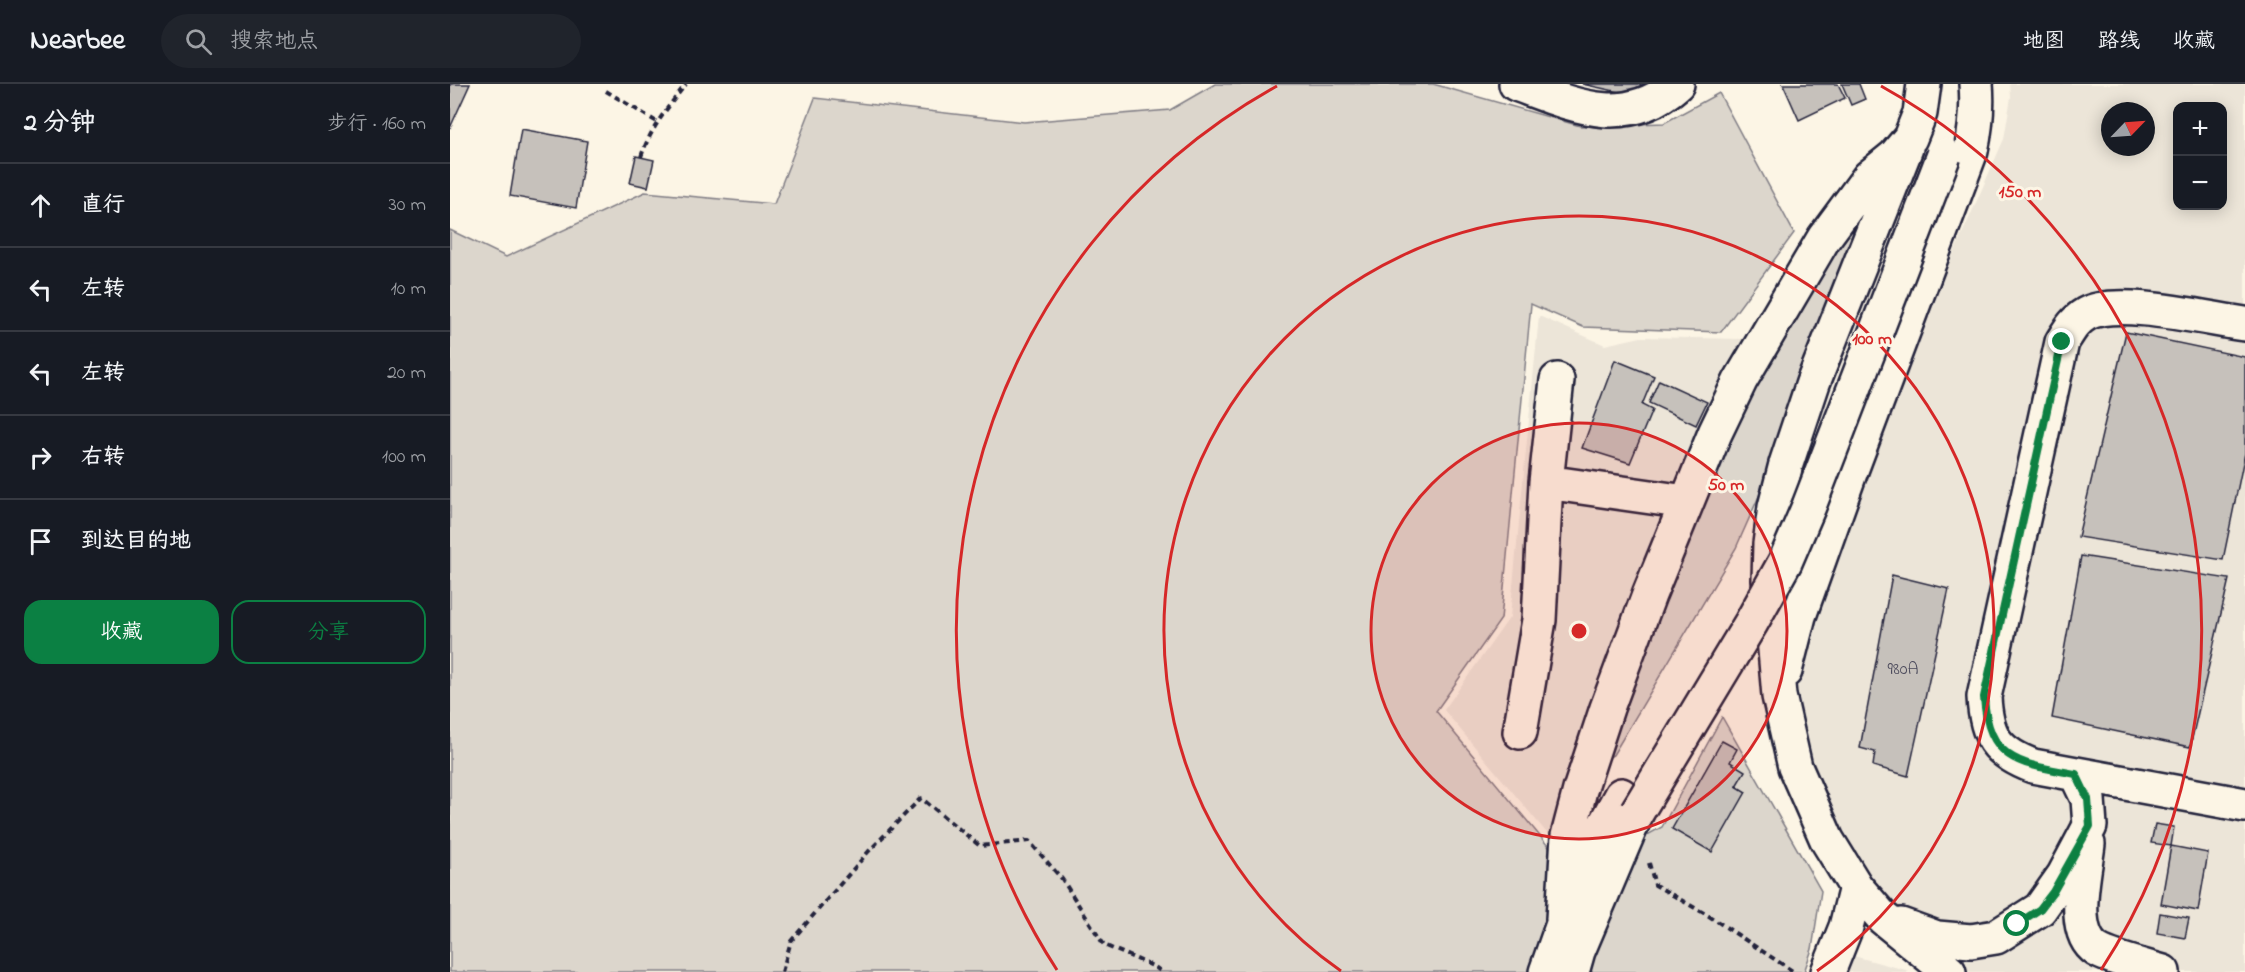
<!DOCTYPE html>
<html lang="zh">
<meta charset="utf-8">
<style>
:root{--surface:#171b24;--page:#20242c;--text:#f1f3f6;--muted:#9ea1a6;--line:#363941;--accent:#0b8043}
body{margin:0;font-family:"Indie Flower","LXGW WenKai TC",sans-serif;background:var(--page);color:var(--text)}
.controls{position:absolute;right:18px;top:18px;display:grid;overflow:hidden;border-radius:12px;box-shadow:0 3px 15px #0003}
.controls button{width:54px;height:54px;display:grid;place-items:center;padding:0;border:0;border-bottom:2px solid var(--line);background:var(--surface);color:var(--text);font:30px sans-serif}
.compass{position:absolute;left:1651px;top:18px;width:54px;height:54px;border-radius:50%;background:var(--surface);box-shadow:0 3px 15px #0003;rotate:65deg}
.stop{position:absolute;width:18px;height:18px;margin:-14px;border:4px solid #0b8043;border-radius:50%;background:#fff}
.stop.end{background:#0b8043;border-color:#fff;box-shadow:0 2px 6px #0008}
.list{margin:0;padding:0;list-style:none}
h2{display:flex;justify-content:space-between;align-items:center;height:78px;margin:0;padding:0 24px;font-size:26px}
h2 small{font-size:20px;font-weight:400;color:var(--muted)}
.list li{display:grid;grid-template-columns:39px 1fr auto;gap:18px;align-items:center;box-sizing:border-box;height:84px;padding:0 24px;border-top:2px solid var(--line)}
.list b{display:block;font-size:22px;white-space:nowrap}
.list em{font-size:20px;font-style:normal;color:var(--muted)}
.actions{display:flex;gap:12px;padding:18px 24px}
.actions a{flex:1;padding:14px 0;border:2px solid var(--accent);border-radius:18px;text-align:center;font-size:21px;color:var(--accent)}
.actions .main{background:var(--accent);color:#fff}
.icon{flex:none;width:33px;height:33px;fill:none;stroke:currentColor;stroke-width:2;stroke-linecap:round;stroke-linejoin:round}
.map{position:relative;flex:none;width:1795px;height:888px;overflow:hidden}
header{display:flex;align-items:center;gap:36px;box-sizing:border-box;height:84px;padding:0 30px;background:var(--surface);border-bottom:2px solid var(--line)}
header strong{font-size:28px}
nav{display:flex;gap:33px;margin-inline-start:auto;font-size:21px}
.search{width:420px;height:54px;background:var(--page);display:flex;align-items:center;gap:15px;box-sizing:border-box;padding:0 21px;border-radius:33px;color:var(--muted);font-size:22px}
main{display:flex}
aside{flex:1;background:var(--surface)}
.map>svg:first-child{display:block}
.built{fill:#ece5d8;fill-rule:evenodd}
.green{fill:#dcd6cc;stroke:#7f7c84;stroke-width:1.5}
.building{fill:#c6c1bb;stroke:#22223b;stroke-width:1.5}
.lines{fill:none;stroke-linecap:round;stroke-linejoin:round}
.minor-casing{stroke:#22223b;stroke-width:38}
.path{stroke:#22223b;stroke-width:4;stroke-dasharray:6 4.5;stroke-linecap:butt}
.minor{stroke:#fcf5e5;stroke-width:33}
.minor-bridge-casing{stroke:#22223b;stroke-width:38;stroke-linecap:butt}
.minor-bridge{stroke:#fcf5e5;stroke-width:33}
.route{stroke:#0b8043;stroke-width:8}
.ring{fill:none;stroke:#d62828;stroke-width:3}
.labels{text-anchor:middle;stroke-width:6;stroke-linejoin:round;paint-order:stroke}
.number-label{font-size:18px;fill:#4b4a5b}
.centre{fill:#d62828;stroke:#fcf5e5;stroke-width:3}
.ring-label{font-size:18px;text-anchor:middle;font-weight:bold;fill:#d62828;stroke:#fcf5e5;stroke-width:6;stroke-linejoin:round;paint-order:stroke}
</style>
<header>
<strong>Nearbee</strong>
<div class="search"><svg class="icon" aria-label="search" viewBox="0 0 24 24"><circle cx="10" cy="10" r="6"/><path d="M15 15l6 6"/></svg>搜索地点</div>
<nav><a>地图</a><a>路线</a><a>收藏</a></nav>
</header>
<main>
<aside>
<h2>2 分钟<small>步行 · 160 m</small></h2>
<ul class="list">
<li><svg class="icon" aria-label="ahead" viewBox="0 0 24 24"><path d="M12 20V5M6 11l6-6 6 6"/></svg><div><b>直行</b></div><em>30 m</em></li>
<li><svg class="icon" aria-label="left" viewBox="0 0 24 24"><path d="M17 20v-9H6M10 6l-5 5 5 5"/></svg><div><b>左转</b></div><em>10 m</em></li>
<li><svg class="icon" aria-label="left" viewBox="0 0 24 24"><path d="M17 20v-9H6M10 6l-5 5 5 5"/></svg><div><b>左转</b></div><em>20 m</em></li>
<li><svg class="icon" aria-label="right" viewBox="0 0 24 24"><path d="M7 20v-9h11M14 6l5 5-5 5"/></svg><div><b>右转</b></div><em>100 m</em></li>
<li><svg class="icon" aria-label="arrive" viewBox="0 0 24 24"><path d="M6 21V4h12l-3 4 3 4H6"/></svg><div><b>到达目的地</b></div></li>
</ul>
<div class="actions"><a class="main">收藏</a><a>分享</a></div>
</aside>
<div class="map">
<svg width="1795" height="888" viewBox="0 0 1795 888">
<rect width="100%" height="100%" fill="#fcf5e5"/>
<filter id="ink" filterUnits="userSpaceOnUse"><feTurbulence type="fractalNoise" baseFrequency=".0167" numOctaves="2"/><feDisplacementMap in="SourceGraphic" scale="12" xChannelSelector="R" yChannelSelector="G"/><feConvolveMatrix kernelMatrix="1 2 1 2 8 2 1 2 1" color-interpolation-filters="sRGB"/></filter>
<g filter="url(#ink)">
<path class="built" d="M1560,0h235v888h-285l-31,-21 -93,-113 -40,-103 2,-47 13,-69 130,-337 63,-143 7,-42zM1728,22h44v100h-44zM1660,27h36v36h-36z
M1089,232l66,29 36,-8 102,2 -66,150 -120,356 -113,-135 66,-93z
M1374,864l89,24h-101z"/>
<path class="green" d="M765,0h218l147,42 84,-3 55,-30 75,140 -73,99 -138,-5 -52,-23 -30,315 -65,92 137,165 89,-49 60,-110 99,174 -9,58 -8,23h-1354v-742l56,27 139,-65 129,12 41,-106 209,24 146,-12z
M1424,108l-111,295 -27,61 -123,207 -10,6 133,-345 97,-166z"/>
<path class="building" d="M0,0h20l-20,44z
M1132,0h64v3l-22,6z
M1333,0h55l7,14 -46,22z
M1392,0h17l6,15 -14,6z
M71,45l66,12 -11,67 -66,-12z
M186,72l18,4 -6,27 -18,-4z
M1676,248l119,25v96l-22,107 -145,-23z
M1165,276l39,16 -12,29 10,5 -22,53 -48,-15z
M1209,296l48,22 -11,23 -47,-22z
M1631,472l148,23 -39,168 -138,-29z
M1442,491l57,14 -41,187 -35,-10 2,-14 -15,-4z
M1272,657l15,8 -7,13 15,9 -9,15 10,6 -34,60 -40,-23z
M1705,740l19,3 -3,19 -20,-3z
M1721,762l37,7 -10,58 -37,-7z
M1710,829l29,5 -4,20 -28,-5z"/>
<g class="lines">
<g class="minor-casing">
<path id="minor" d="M1066,0c57,21 109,46 161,0
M1456,64l-93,235 -27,81 -11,43 -5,37 -1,36 10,116 16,71 32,73 29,47 27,31 66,54
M1795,240c-37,-5 -129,-27 -159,-10 -12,7 -17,17 -24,28l-78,355c2,39 12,55 49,69l212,39
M1096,398l140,20
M1335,587l14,-55 51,-143 121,-322c5,-23 7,-44 5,-67
M1070,648l19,-112 7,-138 11,-102
M1638,760c-3,28 -19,88 9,106 13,8 50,17 66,22
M1113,835l5,-83 12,-46 27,-82 42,-113 66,-162 25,-52 84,-143 45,-61 26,-21 15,-18 10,-25 4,-29
M1451,841l36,13 34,3 25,-4 44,-28 24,-34 26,-49 -2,-27 -12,-25
M1096,888l39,-111 36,-66
M1122,888l6,-21 59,-139
M1378,888l18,-45 10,-40"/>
</g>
<path class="path" d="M156,7l51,31
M191,73c9,-28 27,-50 45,-73
M1199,779l6,22 54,31 85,56
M332,888l9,-31 78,-90 52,-53 59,48 49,-5 33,38 42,66 51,22 7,5"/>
<use href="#minor" class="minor"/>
<g class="minor-bridge-casing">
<path id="minor-bridge" d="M1187,728l114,-189 34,-61 24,-56 135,-351"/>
</g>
<use href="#minor-bridge" class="minor-bridge"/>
</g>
</g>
<g class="lines" filter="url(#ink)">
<path class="route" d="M1567,840l23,-15 13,-17 37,-66 -2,-27 -12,-25c-55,-10 -88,-12 -92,-77l78,-355"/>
</g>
<circle cx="1129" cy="547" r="208" fill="#d62828" fill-opacity=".12"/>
<g class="ring">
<circle cx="1129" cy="547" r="208"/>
<path d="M891 887A415 415 0 1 1 1367 887"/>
<path d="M607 886A623 623 0 0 1 827 2M1431 2A623 623 0 0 1 1651 886"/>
</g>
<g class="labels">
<g class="number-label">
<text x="1453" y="590">980A</text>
</g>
</g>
<circle cx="1129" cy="547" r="9" class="centre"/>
<g class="ring-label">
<text x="1570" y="113">150 m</text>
<text x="1422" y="260">100 m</text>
<text x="1276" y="406">50 m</text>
</g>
</svg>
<div class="controls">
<button>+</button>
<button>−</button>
</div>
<svg class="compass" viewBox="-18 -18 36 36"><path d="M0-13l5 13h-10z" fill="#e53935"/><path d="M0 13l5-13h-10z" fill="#9ea1a6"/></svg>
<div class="stop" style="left:1567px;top:840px"></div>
<div class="stop end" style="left:1612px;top:258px"></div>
</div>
</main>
